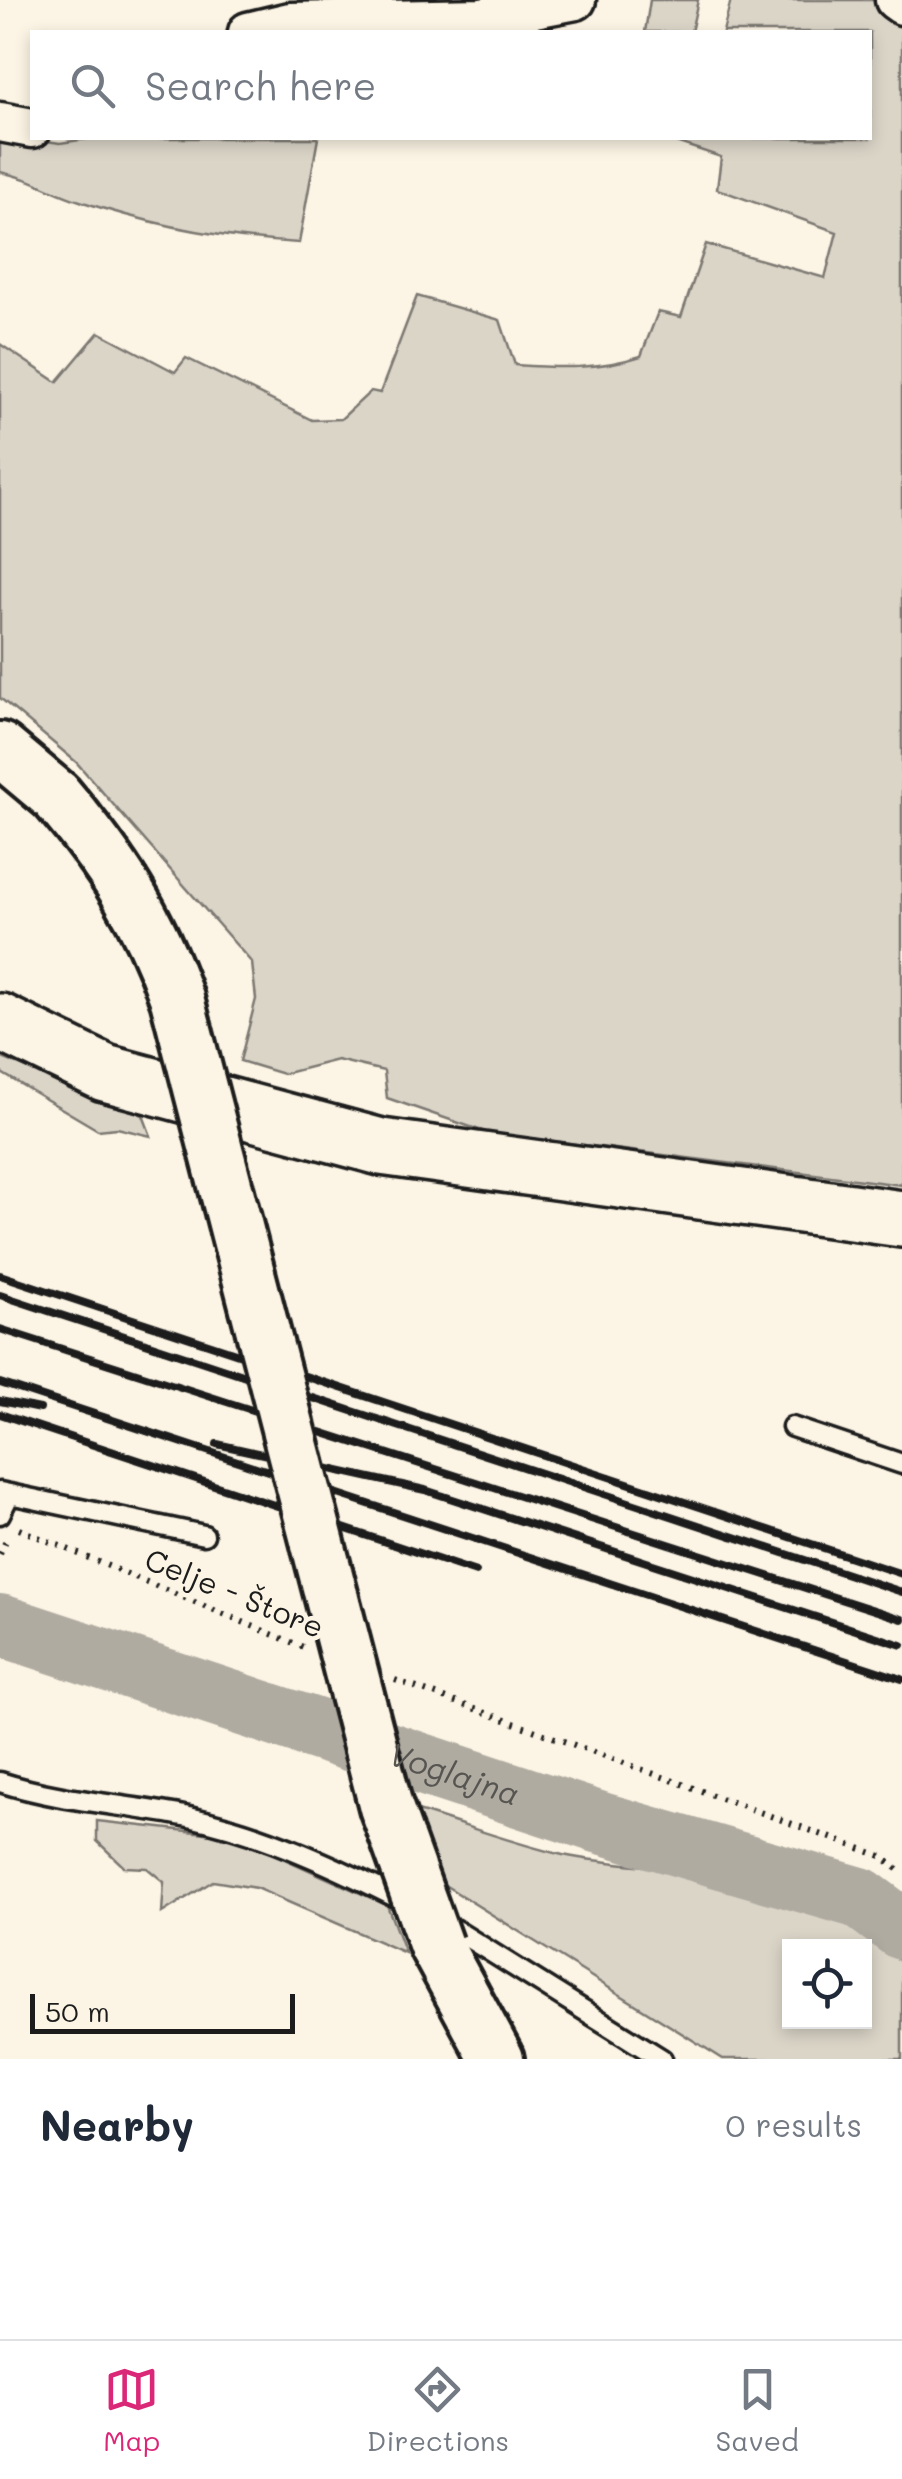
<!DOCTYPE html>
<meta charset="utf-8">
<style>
:root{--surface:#fff;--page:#f2f2f3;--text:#1f2937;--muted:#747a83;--line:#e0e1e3;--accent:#db2777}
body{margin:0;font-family:Mali,sans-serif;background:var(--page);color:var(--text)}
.controls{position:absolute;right:30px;bottom:30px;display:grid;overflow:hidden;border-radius:0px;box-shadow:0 5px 15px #0003}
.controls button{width:90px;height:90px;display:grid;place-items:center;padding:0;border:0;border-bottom:2px solid var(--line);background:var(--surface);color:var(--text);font:50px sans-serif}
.scale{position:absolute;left:30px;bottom:25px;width:265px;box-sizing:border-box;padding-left:10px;border:5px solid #1c1c1c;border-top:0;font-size:28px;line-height:35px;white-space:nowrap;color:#1c1c1c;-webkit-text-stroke:8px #fcf5e5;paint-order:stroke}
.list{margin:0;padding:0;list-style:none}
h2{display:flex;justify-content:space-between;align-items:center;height:130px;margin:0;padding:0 40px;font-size:42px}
h2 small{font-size:32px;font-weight:400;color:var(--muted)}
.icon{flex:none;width:55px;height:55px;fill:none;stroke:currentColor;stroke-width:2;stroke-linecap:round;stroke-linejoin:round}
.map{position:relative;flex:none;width:902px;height:2059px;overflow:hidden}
.search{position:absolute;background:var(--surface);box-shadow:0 5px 15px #0003;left:30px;right:30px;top:30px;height:110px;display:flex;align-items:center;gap:25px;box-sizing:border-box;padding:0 35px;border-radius:0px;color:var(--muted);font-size:38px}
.sheet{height:280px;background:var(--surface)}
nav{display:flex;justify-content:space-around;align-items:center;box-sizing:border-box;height:140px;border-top:2px solid var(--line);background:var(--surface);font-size:28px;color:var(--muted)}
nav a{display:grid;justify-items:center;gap:5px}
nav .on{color:var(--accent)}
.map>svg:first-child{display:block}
.green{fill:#dbd5c8;stroke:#7c7872;stroke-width:2.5;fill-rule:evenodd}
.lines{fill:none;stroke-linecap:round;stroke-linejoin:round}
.river{stroke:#b0aba1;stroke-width:62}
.lane-casing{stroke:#1c1c1c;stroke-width:25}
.street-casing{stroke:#1c1c1c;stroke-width:45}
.secondary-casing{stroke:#1c1c1c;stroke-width:60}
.primary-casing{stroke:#1c1c1c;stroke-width:62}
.path{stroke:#1c1c1c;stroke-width:6;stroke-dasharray:2.5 8;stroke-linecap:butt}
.lane{stroke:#fcf5e5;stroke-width:18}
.street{stroke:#fcf5e5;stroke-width:38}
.secondary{stroke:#fcf5e5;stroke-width:52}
.primary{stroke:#fcf5e5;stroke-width:55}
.rail{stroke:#1c1c1c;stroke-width:8}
.secondary-bridge-casing{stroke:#1c1c1c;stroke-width:60;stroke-linecap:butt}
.secondary-bridge{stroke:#fcf5e5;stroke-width:52}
.labels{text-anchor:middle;stroke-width:9;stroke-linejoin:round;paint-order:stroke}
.street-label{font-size:30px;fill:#1c1c1c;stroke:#fcf5e5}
.water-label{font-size:32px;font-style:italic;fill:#575551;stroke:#fcf5e5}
</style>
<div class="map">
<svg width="902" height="2059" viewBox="0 0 902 2059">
<rect width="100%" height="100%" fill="#fcf5e5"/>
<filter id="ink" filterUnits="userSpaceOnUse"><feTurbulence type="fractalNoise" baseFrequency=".01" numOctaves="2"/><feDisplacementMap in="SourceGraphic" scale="20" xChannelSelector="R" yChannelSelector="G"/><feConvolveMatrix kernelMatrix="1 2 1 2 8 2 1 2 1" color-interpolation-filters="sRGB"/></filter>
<g filter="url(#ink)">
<path class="green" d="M650,0h48l-7,32h-46z
M731,0h145l26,18v1167l-414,-52 -101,-35 -3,-27 -47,-11 -54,14 -43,-13 16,-62 -4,-36 -176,-201 -76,-64v-354l57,38 42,-50 76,40 11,-14 126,62 29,-1 30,-28 9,2 37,-97 83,24 15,45c44,3 83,5 126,-9l17,-44 23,5 25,-73 119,34 12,-46 -120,-43 4,-32 -57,-19h206v-106h-147z
M0,134l60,9 33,-5h225l-19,105c-74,-4 -148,-18 -219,-42 -31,-10 -46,-22 -80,-29z
M0,1057l143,58 8,21 -34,-8 -19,2 -98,-58z
M408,1808c52,15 103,35 155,47 49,10 97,11 145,18 70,10 140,45 194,89v97h-179l-285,-178zM790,1946h74v76h-74z
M97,1821l136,15 154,69 18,48 -149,-65 -43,-7 -51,32 2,-31 -17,-14 -23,-1 -27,-26z"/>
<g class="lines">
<path class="river" id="s1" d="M0,1625l601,198 259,75 42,31"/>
<g class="lane-casing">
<path id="lane" d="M792,1427l110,37
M0,1492l204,43
M0,1514l10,-20
M0,1782c63,20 125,22 189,35 78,17 152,52 222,88
M438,1919l224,140"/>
</g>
<g class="street-casing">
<path id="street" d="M895,0l7,5
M248,32l42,-10 192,-4 94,-18
M0,122l32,6"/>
</g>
<g class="secondary-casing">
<path id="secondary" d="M0,749l56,47
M436,1946l61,113"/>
</g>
<g class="primary-casing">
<path id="primary" d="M0,1022l105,51 276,74 521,72"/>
</g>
<path class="path" d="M19,1529l284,118
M0,1554l8,-18
M395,1680l486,176 21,17"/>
<use href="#lane" class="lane"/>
<use href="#street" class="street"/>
<use href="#secondary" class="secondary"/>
<use href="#primary" class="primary"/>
<path class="rail" d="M0,1275l902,299
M0,1295l902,297
M0,1329l902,290
M0,1383l902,296
M0,1401l40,8
M0,1414l476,158
M217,1444l208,46 477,155"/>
<g class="secondary-bridge-casing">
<path id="secondary-bridge" d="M56,796c57,67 92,121 121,203l209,808 50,139"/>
</g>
<use href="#secondary-bridge" class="secondary-bridge"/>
</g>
</g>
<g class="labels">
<g class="street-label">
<text transform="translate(234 1594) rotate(22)" y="10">Celje - Štore</text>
</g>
<g class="water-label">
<text dy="11" stroke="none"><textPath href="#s1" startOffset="478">Voglajna</textPath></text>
</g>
</g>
</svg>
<div class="controls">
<button><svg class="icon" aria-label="locate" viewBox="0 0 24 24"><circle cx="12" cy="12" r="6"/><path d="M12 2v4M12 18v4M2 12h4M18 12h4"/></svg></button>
</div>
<div class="scale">50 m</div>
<div class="search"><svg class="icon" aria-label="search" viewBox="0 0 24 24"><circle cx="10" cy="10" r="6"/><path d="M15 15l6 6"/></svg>Search here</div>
</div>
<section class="sheet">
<h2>Nearby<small>0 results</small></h2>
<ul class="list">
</ul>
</section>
<nav>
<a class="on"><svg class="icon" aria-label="map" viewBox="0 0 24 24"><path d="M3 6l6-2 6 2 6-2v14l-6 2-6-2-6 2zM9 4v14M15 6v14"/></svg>Map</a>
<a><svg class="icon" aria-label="directions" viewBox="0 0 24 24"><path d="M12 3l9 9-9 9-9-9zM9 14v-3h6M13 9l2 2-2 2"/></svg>Directions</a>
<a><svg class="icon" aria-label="saved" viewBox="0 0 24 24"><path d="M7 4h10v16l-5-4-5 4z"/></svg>Saved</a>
</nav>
